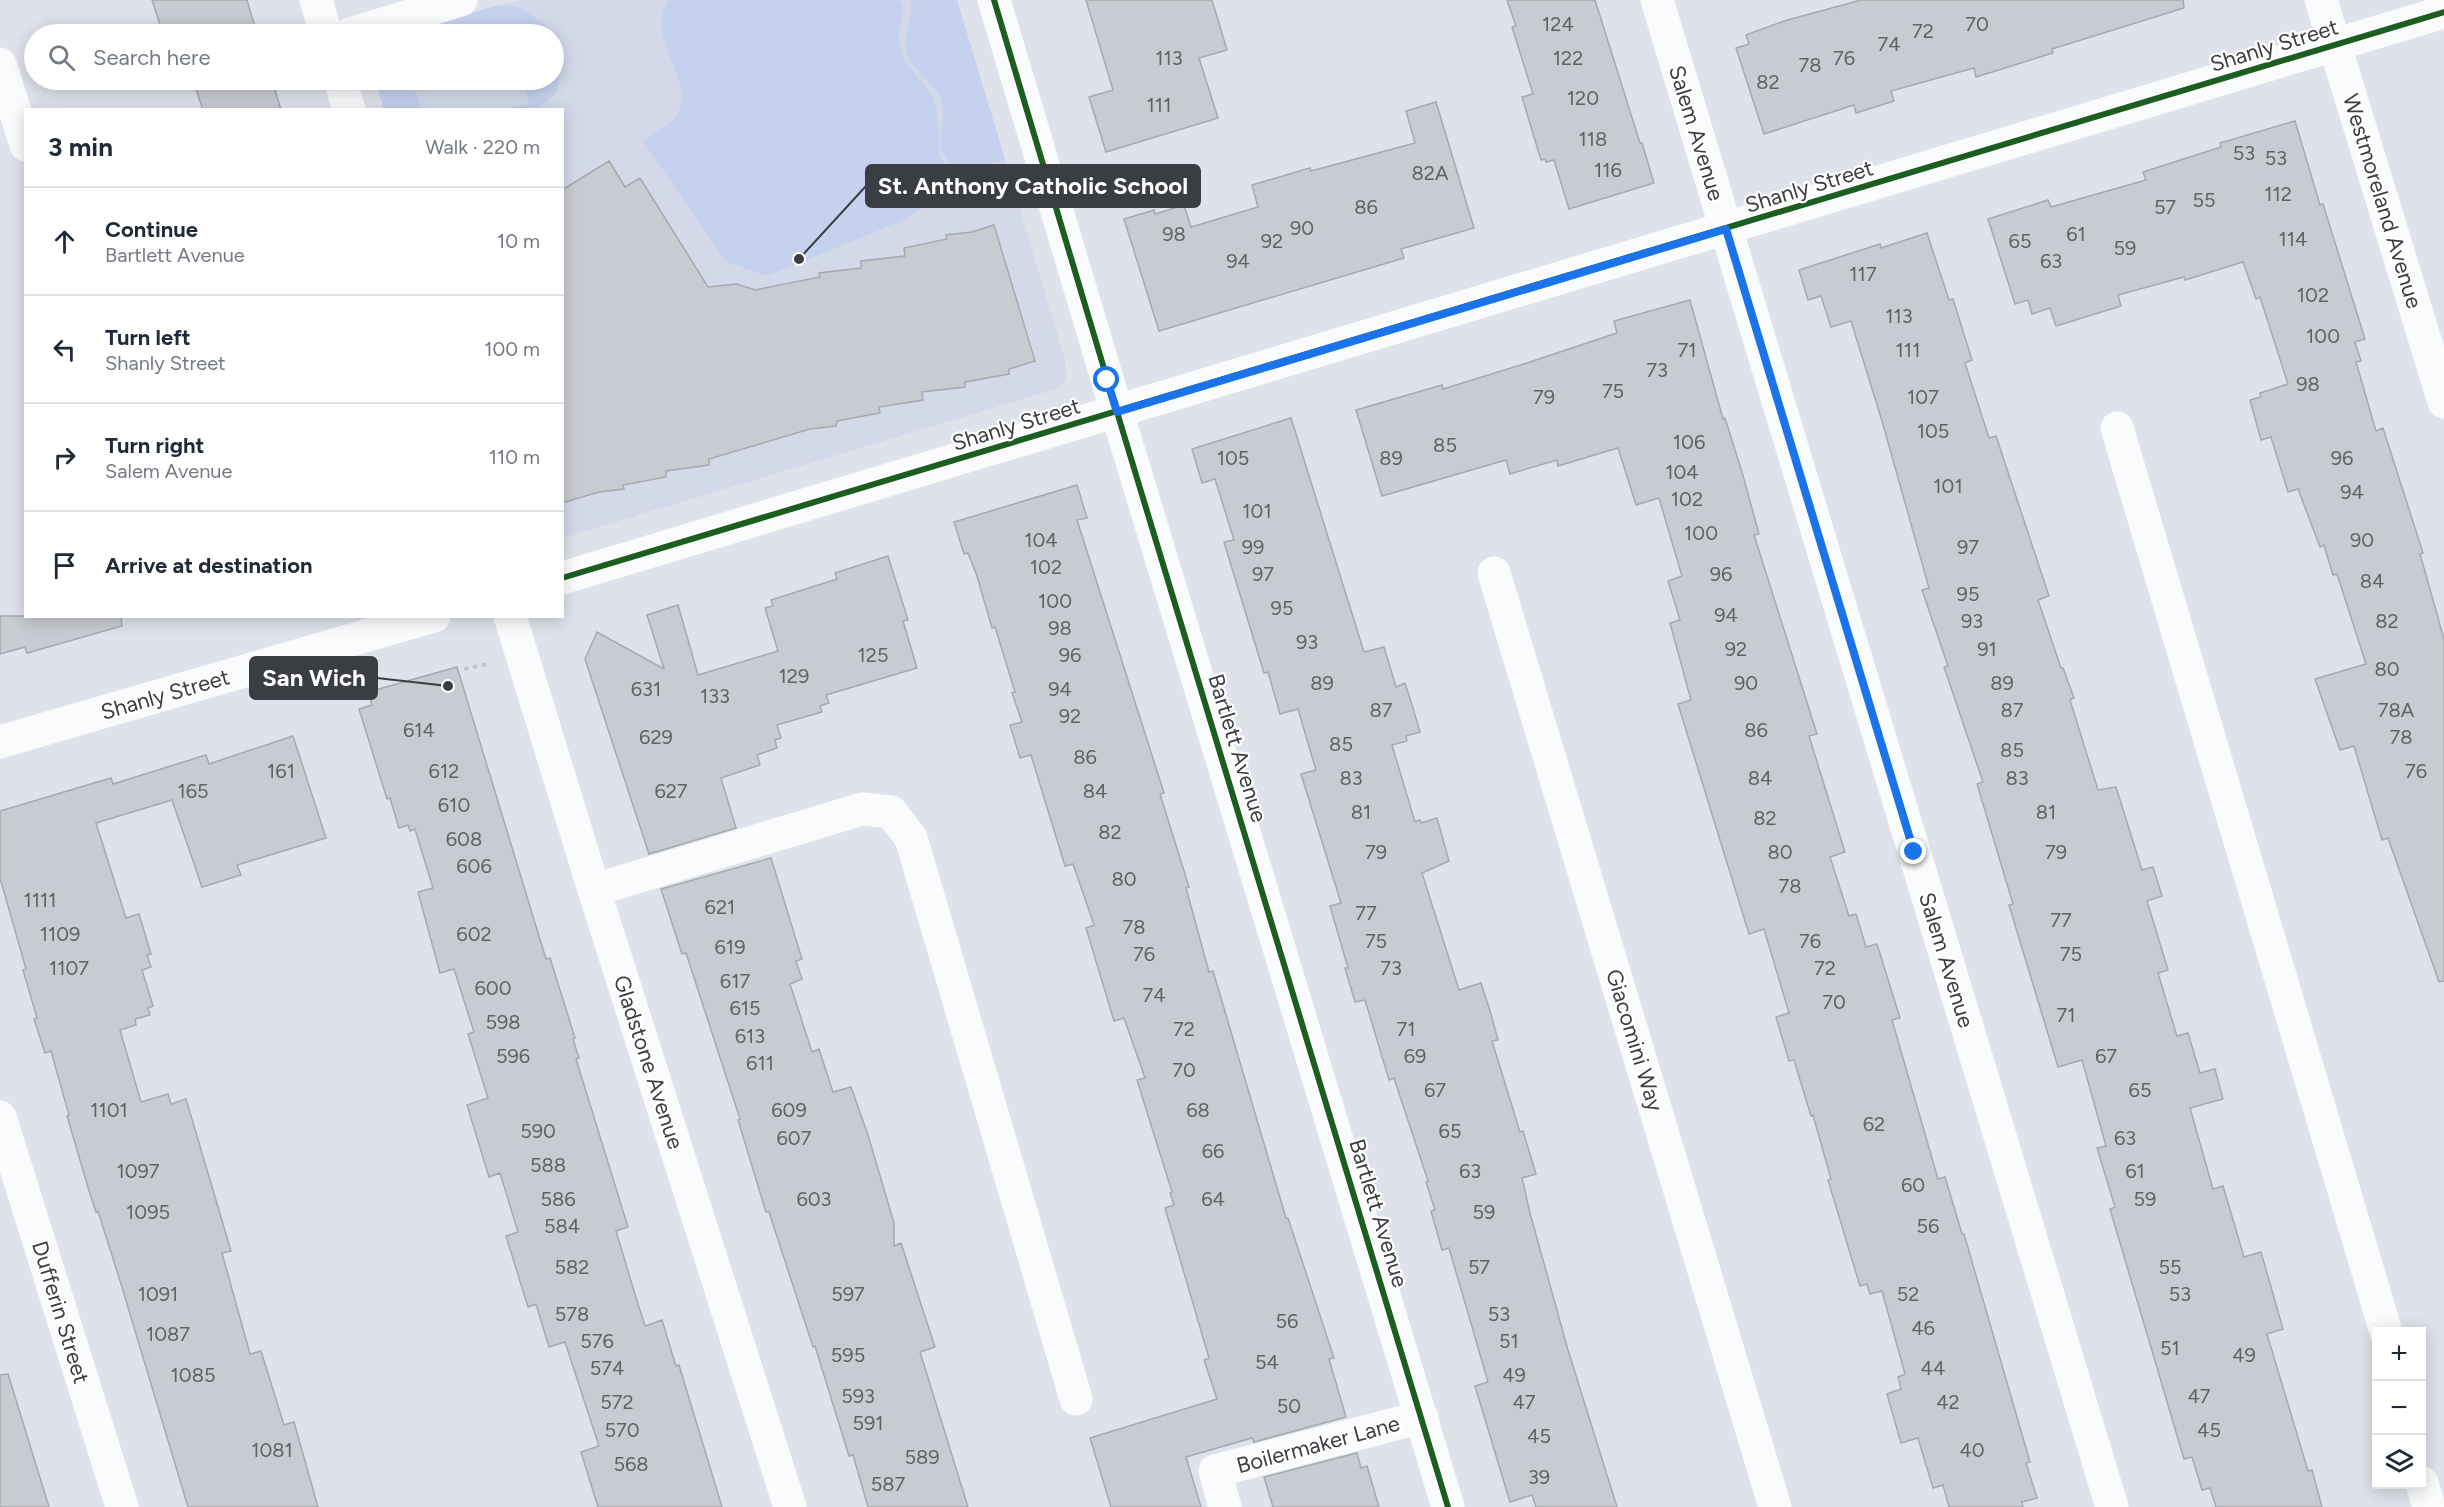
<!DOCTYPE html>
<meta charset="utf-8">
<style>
:root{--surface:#fff;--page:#f2f2f3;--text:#1f2937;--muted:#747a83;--line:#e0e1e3}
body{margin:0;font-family:Figtree,sans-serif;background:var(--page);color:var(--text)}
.controls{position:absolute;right:18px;bottom:18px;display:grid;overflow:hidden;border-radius:0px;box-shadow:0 3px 15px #0003}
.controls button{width:54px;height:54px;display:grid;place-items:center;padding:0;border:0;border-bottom:2px solid var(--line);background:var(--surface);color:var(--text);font:30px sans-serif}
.stop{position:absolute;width:18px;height:18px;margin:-14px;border:4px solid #1a73e8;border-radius:50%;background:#fff}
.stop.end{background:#1a73e8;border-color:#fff;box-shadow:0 2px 6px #0008}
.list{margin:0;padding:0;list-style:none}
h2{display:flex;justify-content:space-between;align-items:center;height:78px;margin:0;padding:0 24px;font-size:26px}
h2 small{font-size:20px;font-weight:400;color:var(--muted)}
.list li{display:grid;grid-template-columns:39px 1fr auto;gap:18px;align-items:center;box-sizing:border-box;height:108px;padding:0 24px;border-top:2px solid var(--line)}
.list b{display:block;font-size:22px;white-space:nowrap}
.list p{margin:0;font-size:20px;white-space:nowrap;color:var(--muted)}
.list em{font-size:20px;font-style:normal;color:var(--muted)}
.icon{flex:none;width:33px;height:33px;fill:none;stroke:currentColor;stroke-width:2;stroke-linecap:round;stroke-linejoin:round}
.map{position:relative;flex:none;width:2444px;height:1507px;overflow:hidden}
.search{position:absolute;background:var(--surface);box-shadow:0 3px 15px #0003;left:24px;top:24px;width:540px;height:66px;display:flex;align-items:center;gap:15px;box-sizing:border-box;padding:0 21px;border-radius:33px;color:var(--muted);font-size:22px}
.panel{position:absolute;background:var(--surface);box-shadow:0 3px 15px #0003;left:24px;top:108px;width:540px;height:510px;border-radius:0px}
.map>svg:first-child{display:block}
.built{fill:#d3d9e9}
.green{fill:#c5d2ee}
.building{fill:#c8cbd1;stroke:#a6a9af;stroke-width:1.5}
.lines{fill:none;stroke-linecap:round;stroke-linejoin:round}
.path{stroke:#c2c3c6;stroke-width:4;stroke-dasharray:4.5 4.5;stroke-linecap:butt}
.minor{stroke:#fafbfc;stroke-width:33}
.major{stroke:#fafbfc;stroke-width:33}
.cycleway-casing{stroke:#fff;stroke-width:10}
.cycleway{stroke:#1b5e20;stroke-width:6}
.route{stroke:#1a73e8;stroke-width:8}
.labels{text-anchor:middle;stroke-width:4.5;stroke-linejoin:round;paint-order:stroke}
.number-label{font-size:20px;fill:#5f6267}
.street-label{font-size:22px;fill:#3a3d42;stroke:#fff}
.leader{fill:none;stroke:#3a3d42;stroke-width:2}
.callout-dot{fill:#3a3d42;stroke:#fff;stroke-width:2}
.callout{fill:#3a3d42;stroke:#3a3d42;stroke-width:2}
.callout-label{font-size:24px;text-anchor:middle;font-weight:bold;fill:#fff}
</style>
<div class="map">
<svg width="2444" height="1507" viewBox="0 0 2444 1507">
<rect width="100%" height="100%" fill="#dfe2ea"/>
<path class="built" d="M519,0h438l108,359 1,20 -4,6 -6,4 -493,149 -1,-428 -178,-1 -9,-29h179v-46h-153z"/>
<path class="green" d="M669,0h231l3,6 -4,33 5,21 29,36 5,24 1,34 18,35 -58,33 -132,54 -42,-15 -82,-120c12,-8 29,-17 36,-30 13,-28 -25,-67 -16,-99 1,-4 4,-8 6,-12z
M911,0h46l48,159c-17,5 -44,19 -56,3 -6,-8 -9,-16 -8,-26 0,-11 4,-21 1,-33 -4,-19 -28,-30 -35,-48 -6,-17 6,-35 4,-55z
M495,6l24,1 25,17 2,4 -20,6h-17l-3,-10 -33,9 -3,-10 -35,11h-34z
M560,75l-3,17 -20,17h-29l21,-6 -4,-17 29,-6z
M375,80h37l10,29h-38z"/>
<path class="building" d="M152,0h95l10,34h-94z
M1086,0h126l15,50 -28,8 19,60 -112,34 -17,-55 24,-7z
M1507,0h88l45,143h2l12,40 -85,26 -15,-49 -8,2 -1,-3 -4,1 -19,-63 11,-3 -21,-67 4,-1z
M1861,0h322l1,8 -132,41 1,4 -77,24 -2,-9 -83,23 3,10 -38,12 -2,-8 -90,29 -28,-86 13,-4 -3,-9 38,-14z
M177,80h95l9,30h-78l-9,-27 -15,5z
M1436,102l38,126 -73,21 3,9 -245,73 -35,-112 30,-9 1,4 29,-9 7,22 67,-20 -6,-22 58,-17 1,3 104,-28 -9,-32z
M2295,121l25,84 3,-1 42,135 -10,3 6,19 -5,1 20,69 7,-3 40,125 -3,1 24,85v342l-5,1 -51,-144 -6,2 -28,-94 -14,4 -25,-71 51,-15 -29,-90 -4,1 -9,-30 -4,2 -22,-58 -10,3 -17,-55 -10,3 -11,-40 11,-3 -1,-4 28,-9 -28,-87 -4,2 -13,-37 -58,18 -1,-3 -66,18 3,11 -65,20 -6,-18 -18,6 -4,-14 -13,4 -27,-85 60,-19 3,7 95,-27 -3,-8 78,-25 -1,-4z
M609,161l16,26 15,-9 68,109 29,-3 18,6 65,-13 -1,-4 42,-5v-7l44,-5 -1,-8 43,-9 -1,-4 26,-3 22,-7 41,136 -26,8v5l-44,8v5l-43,5 1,8 -44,7 1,6 -43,8 -1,5 -26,3 -101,30v6l-43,6v6l-43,8 1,4 -25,3 -37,11v-313z
M1927,233l22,67 4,-1 19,61 -7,3 24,75 7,-2 53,160 -11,4 23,68h2l11,30 -4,2 28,90 18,-3 26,83 11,-3 9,29 -15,5 21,69 -10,3 19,63 11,-3 12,40 15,-4 8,30 -33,9 23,81 10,-3 21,71 17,-5 22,77 -16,5 41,137 4,-1 10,37h-106l-6,-19 -8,2 -10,-33 -8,2 -74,-250 5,-2 -18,-59 9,-2 -24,-86 -24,7 -49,-162 4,-1 -36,-120 6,-2 -39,-115 4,-1 -26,-76 7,-2 -47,-167 -31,-100 -20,6 -10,-31 -13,4 -9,-30 81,-26 1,4z
M1690,300l33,119 2,-1 17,54 17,62 -5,1 63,199 -8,2 36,116 -15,5 19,59 7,-2 10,33 11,-3 23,74 -8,2 46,159 7,-2 17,57h2l66,228 -4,1 11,35 -15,4 1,5h-74l-6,-22 -10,3 -15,-50 -17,5 -14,-49 14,-5 -3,-12 7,-3 -23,-83 -12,3 -3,-10 -7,2 -32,-106 3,-1 -18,-64 -2,1 -17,-56 -5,1 -13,-44 13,-4 -25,-84 -15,5 -71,-230 13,-4 -21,-77 10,-3 -12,-39 14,-5 -23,-78 -23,7 -18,-57 -60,18 -1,-6 -47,14 -4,-14 -124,36 -26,-86 86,-25 1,4 84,-26 90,-30 -3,-12z
M1291,418l73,234 20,-5 12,40 9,-4 8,25 7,24 -14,4 1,5 -15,4 23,77 5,-2 1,3 16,-5 12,43 -27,12 37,117 22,-7 10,31 7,26 -6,1 28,91 3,-1 13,43 -14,4 8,35 38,137 49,157h-81l-4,-12 -22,7 -35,-116 13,-4 -39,-134 -7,2 -11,-39 4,-1 -9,-28 2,-1 -34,-103 -5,2 -24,-80 -10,2 -10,-34h3l-18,-62 11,-3 -40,-129 15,-4 -9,-30 -9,-31 -18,5 -12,-42 -4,1 -40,-131 10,-2 -19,-61 -13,4 -10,-34z
M1077,485l10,33 -10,2 87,273 -4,1 29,93 -3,1 23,84 4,-1 73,247h2l46,140 -5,1 17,58 -92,25 -2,-4 -66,19 15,50h-90l-21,-69 127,-39 -13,-39 5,-2 -44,-150 9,-3 -4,-12 2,-1 -35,-112 8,-2 -21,-60 -10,3 -28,-93 8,-3 -21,-61 -8,2 -34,-111 -11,3 -10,-33 12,-3 -10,-29 3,-1 -20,-65 -3,1 -15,-52 -9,-23 -4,1 -10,-32z
M888,556l20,64 -5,1 14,47 -91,27 3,8 -9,3 2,6 -45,13 4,13 -6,2 2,8 -20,7 3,10 -39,13 15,50 -87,26 -64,-195 12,-27 67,37 -17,-54 31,-10 20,70 80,-24 -13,-43 8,-2 -2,-6 66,-21 -2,-6z
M0,616h121l1,10 -95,27 -2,-6 -25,7z
M457,667l89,292 4,-1 25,80 -2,1 6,19 -3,1 52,168 -12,4 18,60 11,35 17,-6 14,46 3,-1 43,142h-124l-17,-55 18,-6 -34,-104 -16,5 -13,-43 -8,3 -22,-71 12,-4 -18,-59 -11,4 -22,-72 21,-7 -20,-64 6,-2 -20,-63 -14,4 -22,-81 15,-4 -18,-59 -5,2 -2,-6 -9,3 -9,-30 -3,1 -28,-90 13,-4 -4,-13z
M293,736l33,102 -89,27 4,10 -39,12 -30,-87 -76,23 30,95 13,-4 12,40 -4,1 4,12 -9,3 11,36 -5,2 2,7 -15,4 1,6 -16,5 21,72 27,-8 3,10 15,-5 45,152 -9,2 28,101 11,-3 23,74 10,-3 24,85h-130l-67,-223 -23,-73 -2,1 -6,-18 -23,-78 2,-1 -18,-64 -6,2 -11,-34 3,-1 -14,-48 3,-1 -26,-91v-67l111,-33 2,6 93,-29 3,9z
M771,858l31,101 -6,2 6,18 -12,5 22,68 7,-3 14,43 18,-5 17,48 26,88v23l7,-3 34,104 -15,5 48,155h-100l-15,-52 -4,1 -34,-110 -2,1 -44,-135h-3l-28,-92 2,-1 -54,-166 -4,1 -21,-65z
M8,1374l41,133h-49v-132z
M1357,1453l4,15 6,-2 12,41h-106l-9,-30z"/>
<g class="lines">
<path class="path" d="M950,184l54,-16
M464,669l23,-5"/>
<path class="minor" d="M316,0l10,34
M994,0l123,412 331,1095
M1657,0l455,1507
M2321,0l123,402
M350,34l111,-34
M0,64l26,81
M340,80l9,30
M2117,428l269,904
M1494,573l281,934
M562,578l1882,-566
M510,616l84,274 196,617
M0,742l434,-126
M594,890l268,-81 29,3 20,26 165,561
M2422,1483l7,24
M1225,1507l-10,-36 207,-54"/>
<path class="major" d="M0,1117l122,390"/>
<g class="cycleway-casing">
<path id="cycleway" d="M994,0l123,412 331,1095
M562,578l1882,-566"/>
</g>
<use href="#cycleway" class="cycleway"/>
</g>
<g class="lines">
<path class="route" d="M1107,380l10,32 609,-183 188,623"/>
</g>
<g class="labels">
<g class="number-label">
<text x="1558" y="31">124</text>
<text x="1977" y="31">70</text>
<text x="1923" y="38">72</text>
<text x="1889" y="51">74</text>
<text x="1169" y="65">113</text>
<text x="1568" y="65">122</text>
<text x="1844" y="65">76</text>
<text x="1810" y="72">78</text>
<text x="1768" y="89">82</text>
<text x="1583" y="105">120</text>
<text x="1159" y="112">111</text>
<text x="1593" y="146">118</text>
<text x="2244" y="160">53</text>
<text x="2276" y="165">53</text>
<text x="1608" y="177">116</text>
<text x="1430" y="180">82A</text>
<text x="2278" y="201">112</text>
<text x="2204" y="207">55</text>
<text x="1366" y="214">86</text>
<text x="2165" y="214">57</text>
<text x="1302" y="235">90</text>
<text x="1174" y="241">98</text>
<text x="2076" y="241">61</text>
<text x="2293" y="246">114</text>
<text x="1272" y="248">92</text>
<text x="2020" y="248">65</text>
<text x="2125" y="255">59</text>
<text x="1238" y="268">94</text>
<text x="2051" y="268">63</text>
<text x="1863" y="281">117</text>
<text x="2313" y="302">102</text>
<text x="1899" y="323">113</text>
<text x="2323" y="343">100</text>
<text x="1687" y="357">71</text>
<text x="1908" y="357">111</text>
<text x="1657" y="377">73</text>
<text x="2308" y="391">98</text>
<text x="1613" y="398">75</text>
<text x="1544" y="404">79</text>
<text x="1923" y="404">107</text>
<text x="1933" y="438">105</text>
<text x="1689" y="449">106</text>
<text x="1445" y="452">85</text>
<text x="1233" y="465">105</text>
<text x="1391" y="465">89</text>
<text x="2342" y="465">96</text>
<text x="1682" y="479">104</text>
<text x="1948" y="493">101</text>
<text x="2352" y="499">94</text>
<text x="1687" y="506">102</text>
<text x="1257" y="518">101</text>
<text x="1701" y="540">100</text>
<text x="1041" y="547">104</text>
<text x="2362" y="547">90</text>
<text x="1253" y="554">99</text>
<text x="1968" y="554">97</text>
<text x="1046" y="574">102</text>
<text x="1263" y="581">97</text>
<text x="1721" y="581">96</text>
<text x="2372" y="588">84</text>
<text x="1968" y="601">95</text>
<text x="1055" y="608">100</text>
<text x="1282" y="615">95</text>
<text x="1726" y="622">94</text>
<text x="1972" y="628">93</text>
<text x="2387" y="628">82</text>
<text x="1060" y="635">98</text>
<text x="1307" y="649">93</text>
<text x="1736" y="656">92</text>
<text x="1987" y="656">91</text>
<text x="873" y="662">125</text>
<text x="1070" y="662">96</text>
<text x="2387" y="676">80</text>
<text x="794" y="683">129</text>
<text x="1322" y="690">89</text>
<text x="1746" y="690">90</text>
<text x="2002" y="690">89</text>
<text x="646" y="696">631</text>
<text x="1060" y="696">94</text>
<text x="715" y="703">133</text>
<text x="1381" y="717">87</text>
<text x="2012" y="717">87</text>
<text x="2396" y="717">78A</text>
<text x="1070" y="723">92</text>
<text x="419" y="737">614</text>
<text x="1756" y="737">86</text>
<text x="656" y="744">629</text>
<text x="2401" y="744">78</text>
<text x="1341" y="751">85</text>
<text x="2012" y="757">85</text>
<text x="1085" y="764">86</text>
<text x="281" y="778">161</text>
<text x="444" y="778">612</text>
<text x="2416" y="778">76</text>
<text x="1351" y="785">83</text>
<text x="1760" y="785">84</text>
<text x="2017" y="785">83</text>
<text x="193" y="798">165</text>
<text x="671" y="798">627</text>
<text x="1095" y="798">84</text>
<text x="454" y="812">610</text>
<text x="1361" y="819">81</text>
<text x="2046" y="819">81</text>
<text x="1765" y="825">82</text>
<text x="1110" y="839">82</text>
<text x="464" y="846">608</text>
<text x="1376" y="859">79</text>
<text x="1780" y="859">80</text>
<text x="2056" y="859">79</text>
<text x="474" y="873">606</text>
<text x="1124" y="886">80</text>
<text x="1790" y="893">78</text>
<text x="40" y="907">1111</text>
<text x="720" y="914">621</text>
<text x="1366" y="920">77</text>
<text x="2061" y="927">77</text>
<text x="1134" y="934">78</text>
<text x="60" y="941">1109</text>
<text x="474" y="941">602</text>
<text x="1376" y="948">75</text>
<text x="1810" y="948">76</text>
<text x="730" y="954">619</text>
<text x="1144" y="961">76</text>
<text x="2071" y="961">75</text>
<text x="69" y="975">1107</text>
<text x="1391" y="975">73</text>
<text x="1825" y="975">72</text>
<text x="735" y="988">617</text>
<text x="493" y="995">600</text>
<text x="1154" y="1002">74</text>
<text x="1834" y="1009">70</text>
<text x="745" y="1015">615</text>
<text x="2066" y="1022">71</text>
<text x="503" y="1029">598</text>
<text x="1184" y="1036">72</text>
<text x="1406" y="1036">71</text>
<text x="750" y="1043">613</text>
<text x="513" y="1063">596</text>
<text x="1415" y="1063">69</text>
<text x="2106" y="1063">67</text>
<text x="760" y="1070">611</text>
<text x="1184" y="1077">70</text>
<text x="1435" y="1097">67</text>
<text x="2140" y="1097">65</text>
<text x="109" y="1117">1101</text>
<text x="789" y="1117">609</text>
<text x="1198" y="1117">68</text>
<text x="1874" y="1131">62</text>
<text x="538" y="1138">590</text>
<text x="1450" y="1138">65</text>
<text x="794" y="1145">607</text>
<text x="2125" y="1145">63</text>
<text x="1213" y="1158">66</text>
<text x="548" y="1172">588</text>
<text x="138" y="1178">1097</text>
<text x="1470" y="1178">63</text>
<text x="2135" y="1178">61</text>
<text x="1913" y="1192">60</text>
<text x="558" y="1206">586</text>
<text x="814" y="1206">603</text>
<text x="1213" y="1206">64</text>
<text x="2145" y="1206">59</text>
<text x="148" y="1219">1095</text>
<text x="1484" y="1219">59</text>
<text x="562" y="1233">584</text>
<text x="1928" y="1233">56</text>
<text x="572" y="1274">582</text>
<text x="1479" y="1274">57</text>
<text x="2170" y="1274">55</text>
<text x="158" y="1301">1091</text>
<text x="848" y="1301">597</text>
<text x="1908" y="1301">52</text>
<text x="2180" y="1301">53</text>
<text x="572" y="1321">578</text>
<text x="1499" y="1321">53</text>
<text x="1287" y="1328">56</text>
<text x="1923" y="1335">46</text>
<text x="168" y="1341">1087</text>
<text x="597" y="1348">576</text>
<text x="1509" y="1348">51</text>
<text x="2170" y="1355">51</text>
<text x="848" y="1362">595</text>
<text x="2244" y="1362">49</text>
<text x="1267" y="1369">54</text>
<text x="607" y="1375">574</text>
<text x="1933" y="1375">44</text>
<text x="193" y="1382">1085</text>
<text x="1514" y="1382">49</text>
<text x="858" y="1403">593</text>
<text x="2199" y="1403">47</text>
<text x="617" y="1409">572</text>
<text x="1524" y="1409">47</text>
<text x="1948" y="1409">42</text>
<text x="1289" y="1413">50</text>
<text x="868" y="1430">591</text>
<text x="622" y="1437">570</text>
<text x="2209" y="1437">45</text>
<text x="1539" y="1443">45</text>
<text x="272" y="1457">1081</text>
<text x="1972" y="1457">40</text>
<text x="922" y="1464">589</text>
<text x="631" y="1471">568</text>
<text x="1539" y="1484">39</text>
<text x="888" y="1491">587</text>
</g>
<g class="street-label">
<text transform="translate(2274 45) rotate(-17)" y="8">Shanly Street</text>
<text transform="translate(1697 133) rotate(73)" y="8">Salem Avenue</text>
<text transform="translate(1809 186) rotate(-17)" y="8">Shanly Street</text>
<text transform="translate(2383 201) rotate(73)" y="8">Westmoreland Avenue</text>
<text transform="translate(1016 424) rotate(-17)" y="8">Shanly Street</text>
<text transform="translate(165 694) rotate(-16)" y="8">Shanly Street</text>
<text transform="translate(1238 748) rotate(73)" y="8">Bartlett Avenue</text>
<text transform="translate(1947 960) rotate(73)" y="8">Salem Avenue</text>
<text transform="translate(1635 1040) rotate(73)" y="8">Giacomini Way</text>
<text transform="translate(649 1062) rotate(72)" y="8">Gladstone Avenue</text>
<text transform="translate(1379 1213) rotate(73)" y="8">Bartlett Avenue</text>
<text transform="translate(61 1312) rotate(73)" y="8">Dufferin Street</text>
<text transform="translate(1318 1444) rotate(-15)" y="8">Boilermaker Lane</text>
</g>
</g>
<path class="leader" d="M799 259L866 186M448 686L377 678"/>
<g class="callout-dot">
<circle cx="799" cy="259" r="6"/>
<circle cx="448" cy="686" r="6"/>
</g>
<g class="callout">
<rect x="866" y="165" width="334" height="42" rx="6"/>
<rect x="250" y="657" width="127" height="42" rx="6"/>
</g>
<g class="callout-label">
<text x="1033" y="194">St. Anthony Catholic School</text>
<text x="314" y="686">San Wich</text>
</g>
</svg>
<div class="controls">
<button>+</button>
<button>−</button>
<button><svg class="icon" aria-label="layers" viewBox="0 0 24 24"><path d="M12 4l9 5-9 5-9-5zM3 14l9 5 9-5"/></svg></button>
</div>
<div class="stop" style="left:1107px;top:380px"></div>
<div class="stop end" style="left:1914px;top:852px"></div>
<div class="search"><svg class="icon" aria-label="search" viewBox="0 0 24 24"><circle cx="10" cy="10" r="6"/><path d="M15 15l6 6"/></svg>Search here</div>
<section class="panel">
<h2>3 min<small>Walk · 220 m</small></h2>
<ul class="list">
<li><svg class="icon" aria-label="ahead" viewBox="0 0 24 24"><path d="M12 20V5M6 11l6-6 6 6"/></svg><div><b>Continue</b><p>Bartlett Avenue</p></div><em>10 m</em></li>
<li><svg class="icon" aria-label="left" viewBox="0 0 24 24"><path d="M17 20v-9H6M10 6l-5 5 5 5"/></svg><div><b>Turn left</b><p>Shanly Street</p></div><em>100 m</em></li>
<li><svg class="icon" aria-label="right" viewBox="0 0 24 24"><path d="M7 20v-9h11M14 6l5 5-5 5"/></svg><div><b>Turn right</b><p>Salem Avenue</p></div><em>110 m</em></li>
<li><svg class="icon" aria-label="arrive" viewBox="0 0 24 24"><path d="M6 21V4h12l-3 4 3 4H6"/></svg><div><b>Arrive at destination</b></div></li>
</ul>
</section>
</div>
